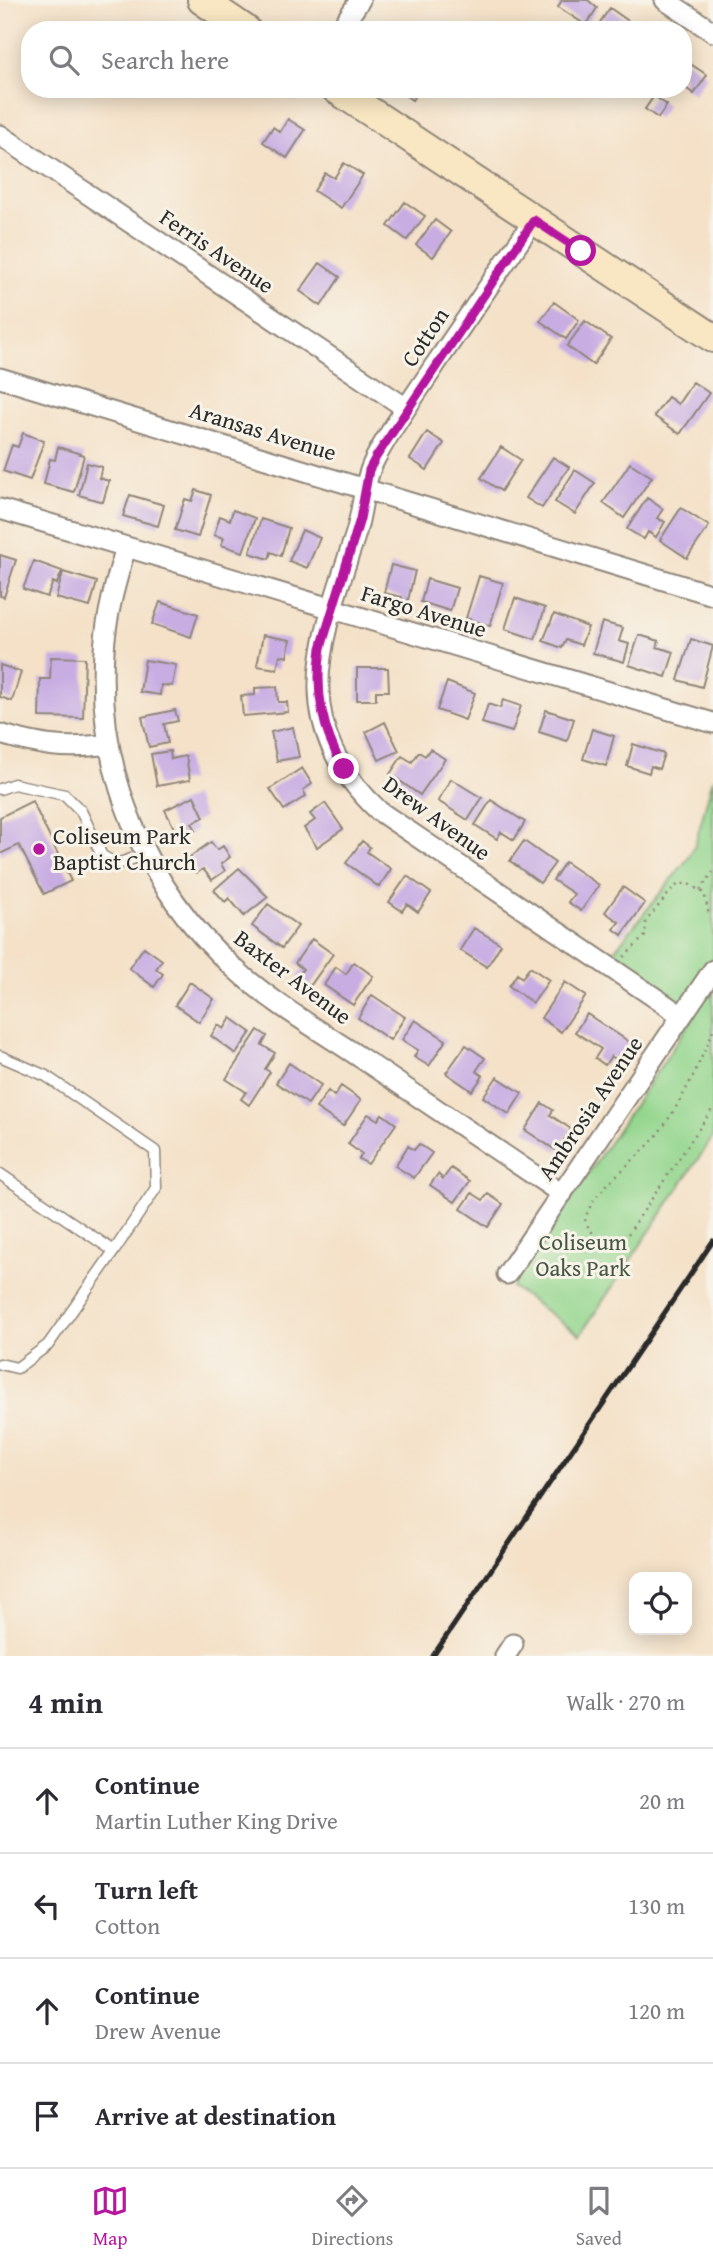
<!DOCTYPE html>
<meta charset="utf-8">
<style>
:root{--surface:#fff;--page:#f7f7f7;--text:#2b2b33;--muted:#7c7c81;--line:#e1e1e2;--accent:#b5179e}
body{margin:0;font-family:"Gentium Book Plus",serif;background:var(--page);color:var(--text)}
.controls{position:absolute;right:21px;bottom:21px;display:grid;overflow:hidden;border-radius:14px;box-shadow:0 4px 18px #0003}
.controls button{width:63px;height:63px;display:grid;place-items:center;padding:0;border:0;border-bottom:2px solid var(--line);background:var(--surface);color:var(--text);font:35px sans-serif}
.stop{position:absolute;width:21px;height:21px;margin:-16px;border:5px solid #b5179e;border-radius:50%;background:#fff}
.stop.end{background:#b5179e;border-color:#fff;box-shadow:0 2px 7px #0008}
.list{margin:0;padding:0;list-style:none}
h2{display:flex;justify-content:space-between;align-items:center;height:91px;margin:0;padding:0 28px;font-size:30px}
h2 small{font-size:23px;font-weight:400;color:var(--muted)}
.list li{display:grid;grid-template-columns:46px 1fr auto;gap:21px;align-items:center;box-sizing:border-box;height:105px;padding:0 28px;border-top:2px solid var(--line)}
.list b{display:block;font-size:26px;white-space:nowrap}
.list p{margin:0;font-size:23px;white-space:nowrap;color:var(--muted)}
.list em{font-size:23px;font-style:normal;color:var(--muted)}
.icon{flex:none;width:38px;height:38px;fill:none;stroke:currentColor;stroke-width:2;stroke-linecap:round;stroke-linejoin:round}
.map{position:relative;flex:none;width:713px;height:1656px;overflow:hidden}
.search{position:absolute;background:var(--surface);box-shadow:0 4px 18px #0003;left:21px;right:21px;top:21px;height:77px;display:flex;align-items:center;gap:18px;box-sizing:border-box;padding:0 24px;border-radius:28px;color:var(--muted);font-size:26px}
.sheet{height:511px;background:var(--surface)}
nav{display:flex;justify-content:space-around;align-items:center;box-sizing:border-box;height:98px;border-top:2px solid var(--line);background:var(--surface);font-size:19px;color:var(--muted)}
nav a{display:grid;justify-items:center;gap:4px}
nav .on{color:var(--accent)}
.map>svg:first-child{display:block}
.green{fill:#92d58c;stroke:#5e805c;stroke-width:2}
.building{fill:#c8ade3}
.lines{fill:none;stroke-linecap:round;stroke-linejoin:round}
.service-casing{stroke:#90867a;stroke-width:13}
.minor-casing{stroke:#90867a;stroke-width:23}
.secondary-casing{stroke:#90867a;stroke-width:32}
.path{stroke:#90867a;stroke-width:2.5;stroke-dasharray:2 5;stroke-linecap:butt}
.service{stroke:#fff;stroke-width:10}
.minor{stroke:#fff;stroke-width:19}
.secondary{stroke:#f9e7c3;stroke-width:28}
.rail{stroke:#2b2b2b;stroke-width:5}
.route{stroke:#b5179e;stroke-width:9}
.poi-dot{fill:#b5179e;stroke:#f7f3e8;stroke-width:2.5}
.labels{text-anchor:middle;stroke-width:6;stroke-linejoin:round;paint-order:stroke}
.street-label{font-size:23px;fill:#2b2b2b;stroke:#f7f3e8}
.poi-label{font-size:23px;fill:#2b2b2b;stroke:#f7f3e8;text-anchor:start}
.park-label{font-size:23px;fill:#455643;stroke:#f7f3e8}
</style>
<div class="map">
<svg width="713" height="1656" viewBox="0 0 713 1656">
<rect width="100%" height="100%" fill="#f7f3e8"/>
<filter id="ink" filterUnits="userSpaceOnUse"><feTurbulence type="fractalNoise" baseFrequency=".0143" numOctaves="2"/><feDisplacementMap in="SourceGraphic" scale="14" xChannelSelector="R" yChannelSelector="G"/><feConvolveMatrix kernelMatrix="1 2 1 2 8 2 1 2 1" color-interpolation-filters="sRGB"/></filter>
<filter id="wash" filterUnits="userSpaceOnUse"><feTurbulence type="fractalNoise" baseFrequency=".00686" numOctaves="4" result="noise"/><feDisplacementMap in="SourceGraphic" scale="28" xChannelSelector="R" yChannelSelector="G"/><feGaussianBlur stdDeviation="1.57" result="paint"/><feColorMatrix in="noise" values="0 0 0 0 0 0 0 0 0 0 0 0 0 0 0 0 0 1.4 0 .05"/><feComposite in="paint" operator="in"/></filter>
<g filter="url(#wash)">
<rect width="100%" height="100%" fill="#f4e1c8"/>
<path class="green" d="M713,778v359l-133,198 -68,-48 183,-272 -86,-58 78,-97 8,-15z"/>
<g id="blocks">
<path class="building" d="M562,0h26l9,8 -11,17 -28,-18z
M610,8l31,22h-42l-3,-2z
M683,59l24,16 -13,19 -11,-8z
M397,89h23l-8,11z
M654,96l13,9 -9,13 -13,-9z
M288,119l17,11 -18,28 -24,-16 10,-15 7,5z
M344,163l19,12 -22,33 -27,-17 11,-18 9,5z
M405,202l20,14 -18,24 -19,-14z
M435,220l16,12 -18,25 -17,-12z
M320,263l20,14 -19,29 -21,-15z
M554,302l25,18 -13,19 -26,-18z
M585,321l26,18 -18,26 -26,-19z
M693,382l16,11 -29,41 -26,-18 14,-19 10,7z
M427,432l17,11 -17,27 -17,-11z
M23,433l21,8 -14,39 -27,-9 9,-26 6,2z
M58,447l26,8 -10,37 -30,-8 6,-25 5,1z
M501,447l20,13 -20,31 -20,-13z
M553,457l16,10 -27,41 -16,-10z
M87,463l15,4 -3,11 10,3 -6,21 -24,-7z
M630,463l22,14 -28,41 -21,-15z
M575,470l20,13 -20,31 -20,-12z
M196,490l15,5 -13,42 -23,-7 10,-31 7,2z
M130,495l34,10 -6,21 -35,-10z
M647,498l16,11 -6,9 8,4 -9,15 -8,-5 -4,7 -17,-10z
M681,508l28,18 -22,32 -27,-18z
M233,510l22,8 -12,34 -22,-7 3,-7 -10,-3 6,-19 10,4z
M261,519l28,9 -8,28 -10,-4 -2,7 -19,-6z
M302,530l18,8 -13,30 -18,-7z
M0,555l16,5 -12,37 -4,-1z
M34,561l28,10 -5,13 -4,-2 -6,15 -24,-8z
M391,565l24,6 -10,42 -7,-2 4,-14 -18,-4z
M63,572l34,10 -7,25 -34,-9z
M479,576l24,7 -13,43 -24,-8z
M427,579l30,9 -7,23 -29,-9z
M515,598l30,10 -10,31 -30,-10z
M160,602l38,12 -7,23 -39,-13z
M554,614l34,13 -7,18 -15,-5 -4,8 -19,-7z
M602,622l21,6 -4,13 10,3 -5,18 -31,-9z
M263,635l27,5 -3,17 -7,-2 -3,14 -20,-3z
M639,635l20,6 -2,6 17,5 -8,25 -37,-12z
M691,639l22,7 -11,41 -24,-7z
M51,657l34,1 -2,60 -44,-1 1,-38h10z
M145,660l31,5 -4,21 -11,-1 -1,10 -20,-3z
M0,665l21,7 -9,29 -12,-4z
M357,668h31l1,23h-13v9h-19z
M447,682l28,11 -10,27 -28,-10z
M277,687l1,15h9l1,10 -45,4 -2,-20 14,-1v-7z
M503,700l18,6 -9,26 -30,-9 6,-19 12,4z
M175,710l3,11 -14,3 4,19 -19,4 -7,-30z
M546,710l28,9 -7,22 -28,-9z
M385,722l14,29 -20,9 -13,-28z
M293,727l6,30 -22,4 -6,-29z
M592,729l22,7 -8,30 -23,-7z
M633,744l31,10 -5,15 -8,-3 -2,7 -22,-7z
M430,749l15,10 -25,36 -30,-21 12,-18 10,6 7,-10 6,4z
M170,751l1,8 15,-3 4,24 -33,6 -6,-32z
M302,768l10,16 -9,6 3,6 -22,14 -14,-21z
M451,779l31,19 -14,22 -30,-19z
M194,796l10,21 -12,6 4,7 -17,8 -14,-28z
M491,800l34,22 -11,18 -13,-8 -4,7 -22,-14z
M32,801l39,80 -27,13 -25,-49 -19,9v-37z
M325,803l18,26 -26,18 -13,-19 11,-8 -5,-6z
M362,841l8,6 -3,5 24,17 -12,18 -33,-24z
M524,841l31,22 -15,20 -30,-22z
M211,842l6,8 6,-4 7,11 -9,7 4,7 -13,9 -9,-11 -6,4 -10,-14z
M565,862l34,23 -18,26 -13,-9 6,-8 -21,-14z
M239,868l29,29 -24,19 -15,-18 -4,4 -11,-12z
M407,876l24,17 -13,19 -11,-8 -5,7 -13,-9z
M623,887l22,16 -23,32 -8,-6 5,-7 -14,-10z
M268,904l30,22 -16,22 -30,-22z
M474,928l27,16 -14,23 -27,-17z
M312,939l21,15 -23,32 -13,-9 6,-8 -8,-6z
M144,947l18,13 -6,9 7,5 -9,13 -25,-19z
M354,962l19,14 -20,29 -29,-20 12,-18 10,7z
M530,967l19,13 -16,23 -24,-17 8,-12 5,4z
M190,982l24,17 -15,23 -24,-17z
M565,982l21,14 -25,36 -20,-14z
M372,995l33,22 -15,23 -32,-22z
M587,1014l44,29 -12,18 -8,-5 -6,9 -10,-7 6,-9 -26,-17z
M231,1018l20,14 -15,22 -25,-18 7,-11 6,4z
M415,1020l31,20 -17,26 -15,-9 4,-7 -16,-10z
M258,1030l9,6 -5,9 13,8 -10,16 5,3 -21,33 -8,-6 5,-7 -20,-13z
M466,1045l19,13 -9,13 7,5 -11,15 -26,-18z
M289,1063l32,22 -13,19 -32,-21z
M497,1077l25,16 -13,21 -26,-17z
M341,1086l20,14 -18,26 -27,-18 12,-17 6,5z
M542,1103l11,7 -3,5 21,14 -14,22 -32,-21z
M368,1114l10,6 4,-6 14,10 -28,40 -9,-5 3,-5 -14,-10z
M419,1144l13,9 -18,25 -19,-12 13,-20 6,4z
M451,1168l19,13 -15,21 -25,-17 8,-11 5,5z
M472,1193l11,7 5,-6 15,10 -15,23 -27,-18z"/>
</g>
</g>
<g filter="url(#ink)">
<use href="#blocks" fill-opacity="0" stroke="#90867a" stroke-width="2"/>
<g class="lines">
<g class="service-casing">
<path id="service" d="M0,789l14,-5 51,11 16,16 21,45 15,8 29,-10
M0,1056l46,20 109,75 1,37 -42,63 -114,-77
M0,1364l17,4 31,-23 66,-94"/>
</g>
<g class="minor-casing">
<path id="minor" d="M665,0l48,32
M340,30l20,-30
M0,135l406,273
M534,220c-33,48 -66,97 -99,145 -20,31 -43,61 -60,94 -12,23 -12,52 -20,77 -34,105 -70,186 24,275l303,205
M0,378l713,217
M0,509l713,214
M126,547c-10,34 -20,68 -22,104 -8,120 41,237 130,317 39,36 87,63 130,92 66,45 132,89 198,134
M0,734c41,12 65,16 108,10
M507,1274l206,-304
M505,1656l8,-12"/>
</g>
<g class="secondary-casing">
<path id="secondary" d="M202,0l44,30
M336,89l377,249"/>
</g>
<path class="path" d="M700,890l13,-18
M624,957l21,-21 1,-15 29,-35 12,-3 17,10 5,22
M713,1030c-14,35 -30,70 -53,101 -19,28 -71,59 -75,91l12,17 10,2 21,-7 85,-126"/>
<use href="#service" class="service"/>
<use href="#minor" class="minor"/>
<use href="#secondary" class="secondary"/>
<path class="rail" d="M433,1656l280,-415"/>
</g>
</g>
<g class="lines" filter="url(#ink)">
<path class="route" d="M344,769c-22,-39 -29,-77 -23,-121l39,-129 9,-49 7,-13 158,-237 47,31"/>
</g>
<circle class="poi-dot" cx="39" cy="849" r="7"/>
<g class="labels">
<g class="street-label">
<text transform="translate(217 251) rotate(34)" y="8">Ferris Avenue</text>
<text transform="translate(425 337) rotate(-56)" y="8">Cotton</text>
<text transform="translate(263 431) rotate(17)" y="8">Aransas Avenue</text>
<text transform="translate(424 611) rotate(17)" y="8">Fargo Avenue</text>
<text transform="translate(437 818) rotate(36)" y="8">Drew Avenue</text>
<text transform="translate(293 977) rotate(37)" y="8">Baxter Avenue</text>
<text transform="translate(590 1108) rotate(-56)" y="8">Ambrosia Avenue</text>
</g>
<g class="poi-label">
<text x="53" y="844">Coliseum Park<tspan x="53" dy="26">Baptist Church</tspan></text>
</g>
<g class="park-label">
<text x="583" y="1250">Coliseum<tspan x="583" dy="26">Oaks Park</tspan></text>
</g>
</g>
</svg>
<div class="controls">
<button><svg class="icon" aria-label="locate" viewBox="0 0 24 24"><circle cx="12" cy="12" r="6"/><path d="M12 2v4M12 18v4M2 12h4M18 12h4"/></svg></button>
</div>
<div class="stop" style="left:581px;top:251px"></div>
<div class="stop end" style="left:344px;top:769px"></div>
<div class="search"><svg class="icon" aria-label="search" viewBox="0 0 24 24"><circle cx="10" cy="10" r="6"/><path d="M15 15l6 6"/></svg>Search here</div>
</div>
<section class="sheet">
<h2>4 min<small>Walk · 270 m</small></h2>
<ul class="list">
<li><svg class="icon" aria-label="ahead" viewBox="0 0 24 24"><path d="M12 20V5M6 11l6-6 6 6"/></svg><div><b>Continue</b><p>Martin Luther King Drive</p></div><em>20 m</em></li>
<li><svg class="icon" aria-label="left" viewBox="0 0 24 24"><path d="M17 20v-9H6M10 6l-5 5 5 5"/></svg><div><b>Turn left</b><p>Cotton</p></div><em>130 m</em></li>
<li><svg class="icon" aria-label="ahead" viewBox="0 0 24 24"><path d="M12 20V5M6 11l6-6 6 6"/></svg><div><b>Continue</b><p>Drew Avenue</p></div><em>120 m</em></li>
<li><svg class="icon" aria-label="arrive" viewBox="0 0 24 24"><path d="M6 21V4h12l-3 4 3 4H6"/></svg><div><b>Arrive at destination</b></div></li>
</ul>
</section>
<nav>
<a class="on"><svg class="icon" aria-label="map" viewBox="0 0 24 24"><path d="M3 6l6-2 6 2 6-2v14l-6 2-6-2-6 2zM9 4v14M15 6v14"/></svg>Map</a>
<a><svg class="icon" aria-label="directions" viewBox="0 0 24 24"><path d="M12 3l9 9-9 9-9-9zM9 14v-3h6M13 9l2 2-2 2"/></svg>Directions</a>
<a><svg class="icon" aria-label="saved" viewBox="0 0 24 24"><path d="M7 4h10v16l-5-4-5 4z"/></svg>Saved</a>
</nav>
